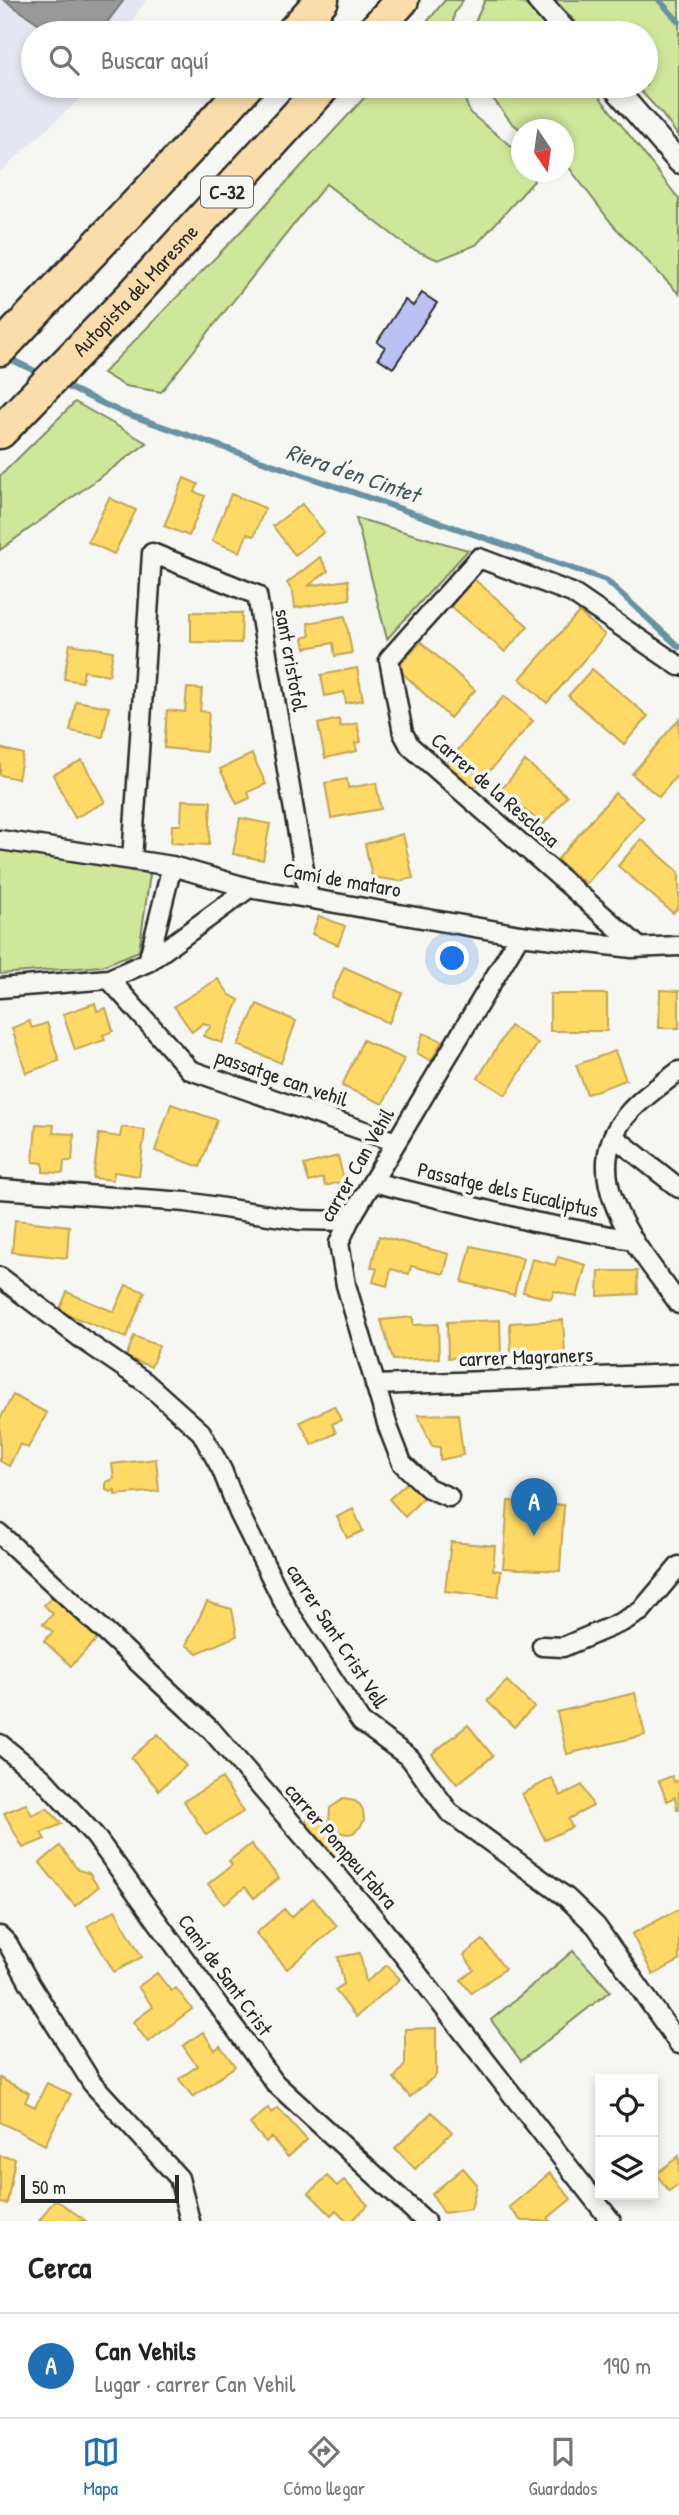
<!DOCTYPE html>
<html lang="es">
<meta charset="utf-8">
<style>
:root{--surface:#fff;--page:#f2f2f2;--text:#222;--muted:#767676;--line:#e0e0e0;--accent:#1f6fb2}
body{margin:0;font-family:"Patrick Hand",sans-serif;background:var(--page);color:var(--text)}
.controls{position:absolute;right:21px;bottom:21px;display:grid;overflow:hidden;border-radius:0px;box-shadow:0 4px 10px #0003}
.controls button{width:63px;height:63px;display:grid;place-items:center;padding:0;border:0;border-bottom:2px solid var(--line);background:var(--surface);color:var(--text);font:35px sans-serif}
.compass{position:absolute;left:511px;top:119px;width:63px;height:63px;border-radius:50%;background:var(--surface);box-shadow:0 4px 10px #0003;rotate:167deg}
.scale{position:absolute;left:21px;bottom:18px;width:158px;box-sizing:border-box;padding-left:7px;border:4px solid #2b2b2b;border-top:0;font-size:19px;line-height:24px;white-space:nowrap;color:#2b2b2b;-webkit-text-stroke:5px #f6f6f2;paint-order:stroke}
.you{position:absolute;left:453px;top:959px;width:24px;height:24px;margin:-18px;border:5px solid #fff;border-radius:50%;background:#1a73e8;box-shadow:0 0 0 10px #1a73e833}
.badge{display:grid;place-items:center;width:46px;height:46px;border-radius:50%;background:var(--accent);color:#fff;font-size:23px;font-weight:700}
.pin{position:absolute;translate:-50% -58px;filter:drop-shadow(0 2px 4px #0008)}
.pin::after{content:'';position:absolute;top:37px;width:24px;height:21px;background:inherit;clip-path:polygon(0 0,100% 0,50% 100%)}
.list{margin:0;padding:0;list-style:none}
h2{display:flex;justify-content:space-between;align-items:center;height:91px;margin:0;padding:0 28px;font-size:30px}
h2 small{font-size:23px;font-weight:400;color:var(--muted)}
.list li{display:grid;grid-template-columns:46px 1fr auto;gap:21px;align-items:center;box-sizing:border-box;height:105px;padding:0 28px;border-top:2px solid var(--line)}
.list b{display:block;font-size:26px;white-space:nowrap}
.list p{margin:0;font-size:23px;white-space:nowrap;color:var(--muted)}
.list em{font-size:23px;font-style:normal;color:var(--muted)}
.icon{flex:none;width:38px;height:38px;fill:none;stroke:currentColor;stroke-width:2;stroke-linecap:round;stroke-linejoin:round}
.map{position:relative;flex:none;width:679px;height:2221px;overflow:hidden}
.search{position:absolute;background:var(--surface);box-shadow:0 4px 10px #0003;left:21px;right:21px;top:21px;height:77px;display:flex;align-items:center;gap:18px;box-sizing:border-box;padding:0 24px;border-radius:38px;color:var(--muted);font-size:26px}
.sheet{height:196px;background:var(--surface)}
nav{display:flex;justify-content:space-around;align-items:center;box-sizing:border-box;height:98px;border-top:2px solid var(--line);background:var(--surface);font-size:19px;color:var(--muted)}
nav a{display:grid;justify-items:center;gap:4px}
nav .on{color:var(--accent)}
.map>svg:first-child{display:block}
.built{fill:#e4e6f2}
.green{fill:#d0e69b;stroke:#7e8863;stroke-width:2}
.homes{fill:#ffd966;stroke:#bfa554;stroke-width:2}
.industry{fill:#999;stroke:#787878;stroke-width:2}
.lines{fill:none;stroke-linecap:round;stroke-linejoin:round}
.stream{stroke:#6892a2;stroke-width:6}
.building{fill:#bbc2f3;stroke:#2b2b2b;stroke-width:2}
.minor-casing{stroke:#2b2b2b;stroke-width:23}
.tertiary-casing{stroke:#2b2b2b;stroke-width:26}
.motorway-casing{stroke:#2b2b2b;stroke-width:37}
.minor{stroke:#f6f6f2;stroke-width:18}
.tertiary{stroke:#f6f6f2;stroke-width:21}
.motorway{stroke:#faddab;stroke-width:32}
.labels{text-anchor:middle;stroke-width:7;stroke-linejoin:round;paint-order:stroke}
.shield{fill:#f6f6f2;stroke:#686867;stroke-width:2}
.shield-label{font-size:19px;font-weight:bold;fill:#2b2b2b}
.street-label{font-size:21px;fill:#2b2b2b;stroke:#f6f6f2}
.water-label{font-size:23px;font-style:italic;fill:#44565c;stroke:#f6f6f2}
</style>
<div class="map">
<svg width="679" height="2221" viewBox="0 0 679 2221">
<rect width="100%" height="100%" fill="#f6f6f2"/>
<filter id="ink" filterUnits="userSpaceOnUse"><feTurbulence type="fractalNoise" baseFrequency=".0143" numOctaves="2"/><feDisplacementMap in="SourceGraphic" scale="14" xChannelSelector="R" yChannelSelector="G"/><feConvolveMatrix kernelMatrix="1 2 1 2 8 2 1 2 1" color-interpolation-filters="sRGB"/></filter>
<g filter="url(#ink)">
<path class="built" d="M0,0h146l-22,33h-91v53h57l-7,10 -83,76z"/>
<path class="green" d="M445,0h18l-9,14 -2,19h-34z
M485,0c45,0 38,0 65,33h-80z
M555,0h124v137l-18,-24 -25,-27h10v-53h-60z
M375,86h85l10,27 51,41 1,18h10l2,9 -58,64 -38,15 -28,-12 -84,-64 -165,208 -36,-6 -22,-13 146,-150z
M483,86h108l88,113v95l-66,-69 -49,-64v-31h-43l-9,-7z
M75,402l72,41 -147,107v-74z
M356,518l112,32 -81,89z
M0,849l150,25 -11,77 -37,15 -102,8z
M573,1951l37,40 -89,70 -30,-41z"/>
<path class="homes" d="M184,478l14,6 -3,8 10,4 -16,40 -25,-10z
M231,494l34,14 -11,28 -7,-2 -7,18 -28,-11z
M109,498l27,12 -22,44 -26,-12z
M302,504l22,28 -29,23 -22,-29z
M320,557l8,14 -20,15 40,-6 2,19 -55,9 -2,-16 -6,-9z
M474,579l54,47 -23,26 -54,-46z
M191,612l51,1 -1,30 -50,-1z
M579,612l26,23 -58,68 -27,-24z
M345,616l7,37 -17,3 -2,-13 -28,5 -2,-10 7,-2 -2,-13z
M421,642l54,48 -25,28 -53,-50z
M70,644l43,7 -4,24 -25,-4 -2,11 -18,-3z
M357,668l6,32 -17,3 -2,-11 -19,4 -4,-21z
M592,669l56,47 -24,28 -56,-48z
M187,688l15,1 -2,22 9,1 -3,40 -42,-4 3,-38 18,2z
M504,696l29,25 -58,67 -29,-24z
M76,701l33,6 -6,30 -33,-6z
M339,719l1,8 17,-4 4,19 -6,1 2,8 -32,7 -7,-34z
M679,719v54l-20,24 -27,-23z
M0,748l23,6 -5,25 -18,-4z
M252,754l14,30 -18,8 2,6 -13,6 -17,-35z
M82,760l23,42 -30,16 -22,-43z
M525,761l42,35 -24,29 -42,-35z
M347,779l1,9 28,-5 5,26 -50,9 -6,-35z
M615,793l29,25 -58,66 -29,-24z
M182,800l29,1 -2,44 -38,-2 1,-18h9z
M240,818l30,6 -7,36 -30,-6z
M403,834l10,44 -14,3 -27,-4 -7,-33z
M641,839l38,33v34l-6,7 -55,-47z
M319,916l26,10 -7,19 -26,-11z
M344,967l58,26 -13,30 -58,-26z
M218,979l12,16 9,5 -17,43 -19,-7 8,-10 -8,-3 -11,9 -18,-26z
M660,990l19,1v37h-20z
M550,994h57v37h-57z
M95,1003l2,8 9,-3 7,23 -10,4 2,5 -30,10 -12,-36z
M257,1004l39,17 -15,42 -43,-18z
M29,1021l3,7 15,-5 12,38 -33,12 -14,-45z
M510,1026l28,17 -32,52 -28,-17z
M423,1033l19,8 -11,20 -14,-8z
M363,1040l41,19 -21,45 -41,-18z
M615,1051l11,29 -39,14 -11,-29z
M171,1104l46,16 -17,47 -45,-16z
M36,1124l18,1 -1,8 21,1 -2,27h-8l-1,12 -20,-1v-9l-10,-1z
M122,1127l23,3 -6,46 -25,-4 -1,8 -20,-2 6,-44 21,3z
M338,1156l6,25 -19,5 -2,-8 -14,4 -5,-17z
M15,1220l54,6 -2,32 -55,-6z
M379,1236l70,18 -5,20 -33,-8 -2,8 -18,-5 -4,17 -14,-4 4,-13 -6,-2z
M471,1246l52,12 -9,37 -52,-13z
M558,1257l28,8 -9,32 -23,-6 -3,8 -28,-7 9,-33 23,6z
M599,1271h38l1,23 -40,2z
M126,1285l19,7 -19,46 -67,-27 8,-19 47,20z
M413,1317v8l25,-1 1,34 -46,2 -12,-40z
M500,1320l1,36 -53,2 -1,-36z
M563,1320l2,34 -54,3 -1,-34z
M134,1336l25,10 -8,21 -25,-10z
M13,1395l34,18 -19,35 -8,-4 -11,22 -9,-5v-42z
M334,1406l7,14 -9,4 4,9 -24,12 -12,-23z
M458,1414l5,41 -23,5v-13l-8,-1 -14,-31z
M156,1459l3,32 -44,4v-5l-4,2 -5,-2v-8l8,-3 -2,-15z
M409,1481l14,17 -18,19 -16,-18z
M508,1501l56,4 -4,66 -57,-3z
M353,1509l10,22 -16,7 -10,-21z
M451,1542l44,4 -2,24 8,1 -3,26 -53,-6z
M55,1594l45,42 -29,30 -27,-25 9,-9 -10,-8 10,-10 -9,-9z
M207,1602l25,7 5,27 -40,17 -11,-8z
M507,1681l27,26 -20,20 -27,-26z
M635,1693l10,42 -78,19 -10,-42z
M468,1725l25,31 -36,28 -25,-30z
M158,1734l28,32 -27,24 -28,-32z
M672,1776l2,6 5,-2v29h-2l-2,-12 -8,4 -8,-20z
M222,1778l21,34 -37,23 -22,-34z
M552,1778l9,18 21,-11 11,21 -25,13 4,8 -27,13 -23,-46z
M343,1799l12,2 5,4 3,5 1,10 -3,6 -8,7 -6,1 -12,-3 -2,4 19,22 -11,9 -39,-43 14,-11 7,7 6,3 1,-14z
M26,1804l6,11 15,-7 15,16 -21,9 4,6 -22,9 -19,-35z
M251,1844l28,34 -25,20 -9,-11 -21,17 -16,-20 24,-19 -3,-4z
M60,1846l18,24 11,3 9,14 -23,19 -35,-43z
M313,1898l24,28 -50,43 -31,-36 28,-24 7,8z
M679,1909v52l-26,14 -21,-41z
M115,1910l27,47 -28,15 -27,-46z
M483,1940l22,29 -34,24 -10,-13 13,-10 -10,-15z
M360,1953l6,29 21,-17 13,14 -44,38 -21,-27 9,-6 -6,-27z
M157,1973l14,18 5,-3 16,21 -44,33 -15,-20 20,-15 -15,-20z
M436,2028v47l-26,22 -16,-19 11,-13v-36z
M203,2032l12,18 5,-4 15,20 -42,31 -14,-18 18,-13 -14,-20z
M0,2078l29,15 -4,9 10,5 12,-24 24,11 -26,51 -45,-23z
M268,2108l4,5 6,-5 29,32 -19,17 -17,-20 -5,5 -16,-18z
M432,2112l20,20 -37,37 -20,-21z
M0,2156l15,2 -8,46 -7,-1z
M679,2156v28l-10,7 -13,-17z
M463,2168l14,16 -6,25 -27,4 -12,-19z
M550,2173l21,26 -23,19 2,3h-29l-12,-14z
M327,2176l10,10 7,-6 24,25 -16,16h-5l-11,-11 -5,5 -22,-22z
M55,2199l31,22h-47z"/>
<path class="industry" d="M4,0h120l-25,33h-46z"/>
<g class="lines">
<path class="stream" d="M659,0l20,22
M6,357l37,18
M59,383l62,29 485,168 73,67"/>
</g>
<path class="building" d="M422,293l15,10 -44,65 -15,-10 7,-11 -8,-5 28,-42 8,6z"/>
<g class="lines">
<g class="minor-casing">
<path id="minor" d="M0,840l172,26 77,22 271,47 112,13 47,-2
M132,860l20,-307 105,42 52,303
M639,947l-229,-201 -7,-13 -14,-74 90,-101 93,35 107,73
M148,962l101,-74
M109,979l81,91 206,72
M0,988l109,-9 39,-17 24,-96
M679,1071c-18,14 -38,27 -53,45 -53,63 17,137 53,188
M613,1136l66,52
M373,1182l161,40 98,18
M0,1189l186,13 114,18 49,1
M0,1277l82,62 63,43 56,50 21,38 17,43 49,98 73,111 49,36 39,54 118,86 29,28 83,118
M375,1385l304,-11
M449,1497l-21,-9 -26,-25 -14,-36 -42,-142 -7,-42 10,-22 171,-286
M0,1534l212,197 162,187 237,303
M542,1646l21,1 59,-25 19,-11 38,-45
M0,1744l43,35 52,57 180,247 150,138
M0,1936l8,8 22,40 62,99 87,95 11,43"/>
</g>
<g class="tertiary-casing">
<path id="tertiary" d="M538,0l29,33
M613,86l66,76"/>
</g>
<g class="motorway-casing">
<g id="motorway">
<path d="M292,33l30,-33"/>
<path d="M372,33l30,-33"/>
<path d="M0,349l200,-212 46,-51"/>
<path id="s1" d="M0,432l130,-134 194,-212"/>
</g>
</g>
<use href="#minor" class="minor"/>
<use href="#tertiary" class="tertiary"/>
<use href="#motorway" class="motorway"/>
</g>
</g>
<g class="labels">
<rect class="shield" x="201" y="176.5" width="52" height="31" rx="5"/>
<g class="shield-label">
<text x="227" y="199">C-32</text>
</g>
<g class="street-label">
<text dy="7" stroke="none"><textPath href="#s1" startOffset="196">Autopista del Maresme</textPath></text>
<text transform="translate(291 660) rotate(80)" y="7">sant cristofol</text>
<text transform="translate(495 790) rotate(41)" y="7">Carrer de la Resclosa</text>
<text transform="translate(342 880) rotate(10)" y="7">Camí de mataro</text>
<text transform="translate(282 1078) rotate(19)" y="7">passatge can vehil</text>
<text transform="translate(357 1165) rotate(-60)" y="7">carrer Can Vehil</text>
<text transform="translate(508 1190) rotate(13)" y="7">Passatge dels Eucaliptus</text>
<text transform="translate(526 1357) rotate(-2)" y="7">carrer Magraners</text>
<text transform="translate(337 1636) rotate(57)" y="7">carrer Sant Crist Vell</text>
<text transform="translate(341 1846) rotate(49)" y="7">carrer Pompeu Fabra</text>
<text transform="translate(225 1975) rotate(54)" y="7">Camí de Sant Crist</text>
</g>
<g class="water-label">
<text transform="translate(353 473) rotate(19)" y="8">Riera d'en Cintet</text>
</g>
</g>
</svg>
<div class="controls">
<button><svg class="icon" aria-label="locate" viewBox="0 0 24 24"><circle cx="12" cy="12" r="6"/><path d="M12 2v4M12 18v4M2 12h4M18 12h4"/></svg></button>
<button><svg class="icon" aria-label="layers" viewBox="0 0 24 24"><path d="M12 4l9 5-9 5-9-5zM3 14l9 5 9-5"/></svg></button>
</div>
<svg class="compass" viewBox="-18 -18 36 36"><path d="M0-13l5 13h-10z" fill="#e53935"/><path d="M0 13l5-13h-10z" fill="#767676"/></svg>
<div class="scale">50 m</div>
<div class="you"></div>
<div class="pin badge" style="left:534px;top:1536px">A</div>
<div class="search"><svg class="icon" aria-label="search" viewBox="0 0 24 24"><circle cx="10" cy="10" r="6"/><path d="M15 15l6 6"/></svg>Buscar aquí</div>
</div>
<section class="sheet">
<h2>Cerca<small></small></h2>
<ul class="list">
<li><span class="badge">A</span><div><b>Can Vehils</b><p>Lugar · carrer Can Vehil</p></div><em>190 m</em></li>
</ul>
</section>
<nav>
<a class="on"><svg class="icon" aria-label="map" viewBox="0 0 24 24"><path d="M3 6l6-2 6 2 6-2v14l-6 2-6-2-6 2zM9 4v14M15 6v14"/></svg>Mapa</a>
<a><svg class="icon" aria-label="directions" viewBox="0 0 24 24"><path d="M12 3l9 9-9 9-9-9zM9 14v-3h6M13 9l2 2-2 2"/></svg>Cómo llegar</a>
<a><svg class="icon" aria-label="saved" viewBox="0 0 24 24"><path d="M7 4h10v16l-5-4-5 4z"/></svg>Guardados</a>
</nav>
